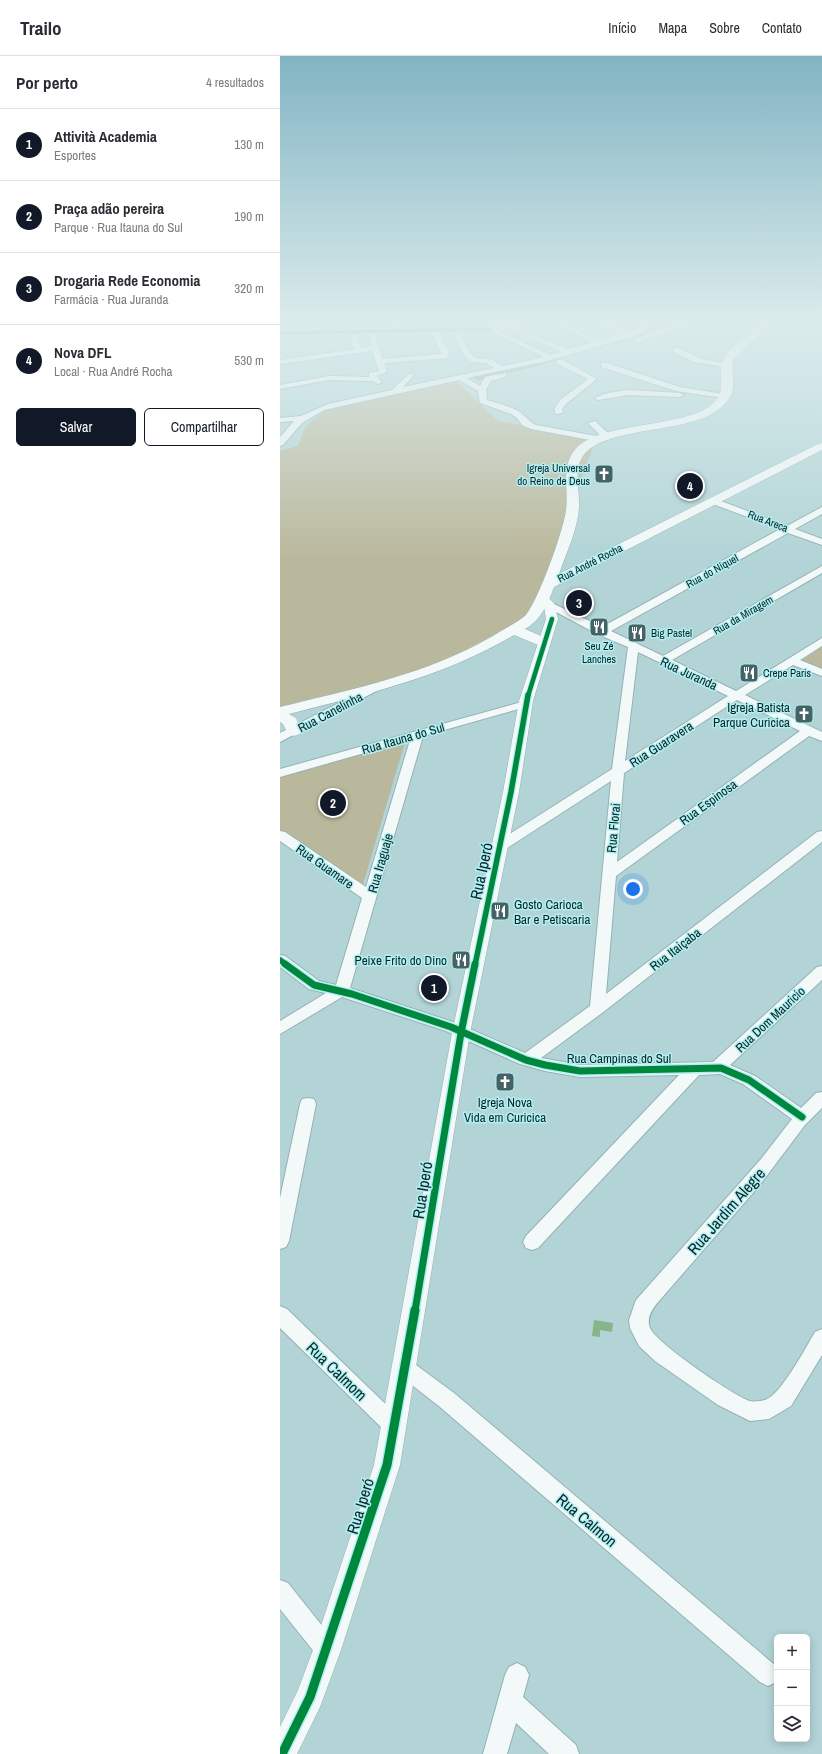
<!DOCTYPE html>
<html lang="pt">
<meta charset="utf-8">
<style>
:root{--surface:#fff;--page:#f2f2f3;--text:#2b2b33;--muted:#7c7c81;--line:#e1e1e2;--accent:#111827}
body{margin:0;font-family:"Archivo Narrow",sans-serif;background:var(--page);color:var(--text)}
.controls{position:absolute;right:12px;bottom:12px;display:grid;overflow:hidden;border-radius:6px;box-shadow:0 2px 10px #0003}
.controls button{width:36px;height:36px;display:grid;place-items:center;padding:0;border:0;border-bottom:1px solid var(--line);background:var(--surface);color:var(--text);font:20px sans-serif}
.you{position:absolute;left:353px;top:833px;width:14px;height:14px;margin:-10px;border:3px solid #fff;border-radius:50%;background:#1a73e8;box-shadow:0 0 0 6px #1a73e833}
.badge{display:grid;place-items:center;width:26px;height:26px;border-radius:50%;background:var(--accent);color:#fff;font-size:13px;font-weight:700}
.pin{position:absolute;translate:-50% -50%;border:2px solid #fff;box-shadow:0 1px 4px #0006}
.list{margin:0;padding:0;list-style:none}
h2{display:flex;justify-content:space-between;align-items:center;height:52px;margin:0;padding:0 16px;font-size:17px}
h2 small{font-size:13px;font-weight:400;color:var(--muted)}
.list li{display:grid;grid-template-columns:26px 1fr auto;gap:12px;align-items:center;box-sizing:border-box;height:72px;padding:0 16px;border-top:1px solid var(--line)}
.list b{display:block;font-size:15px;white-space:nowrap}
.list p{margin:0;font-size:13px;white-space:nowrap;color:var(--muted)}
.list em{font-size:13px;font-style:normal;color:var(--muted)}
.actions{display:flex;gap:8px;padding:12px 16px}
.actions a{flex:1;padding:9px 0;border:1px solid var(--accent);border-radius:6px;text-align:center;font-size:14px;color:var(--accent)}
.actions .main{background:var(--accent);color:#fff}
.icon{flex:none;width:22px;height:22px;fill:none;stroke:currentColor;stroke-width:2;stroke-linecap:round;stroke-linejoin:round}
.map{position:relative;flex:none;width:542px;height:1698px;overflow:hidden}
header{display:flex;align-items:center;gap:24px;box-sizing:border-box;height:56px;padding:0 20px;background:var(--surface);border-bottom:1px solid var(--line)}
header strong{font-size:19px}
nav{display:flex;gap:22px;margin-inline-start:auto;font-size:14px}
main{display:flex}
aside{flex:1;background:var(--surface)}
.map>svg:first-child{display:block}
.green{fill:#bab89c}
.water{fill:#87b48a}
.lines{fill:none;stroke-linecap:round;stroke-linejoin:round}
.river{fill:#87b48a;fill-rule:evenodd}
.minor-casing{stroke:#96b1b3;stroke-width:2}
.tertiary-casing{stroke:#96b1b3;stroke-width:1}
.secondary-casing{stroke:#96b1b3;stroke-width:1}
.minor{fill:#f3f9f9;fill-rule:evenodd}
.tertiary{fill:#f3f9f9;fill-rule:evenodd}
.secondary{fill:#f3f9f9;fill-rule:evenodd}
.cycleway-far4-casing{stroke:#b0eff2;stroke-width:5}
.cycleway-far3-casing{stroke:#b0eff2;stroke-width:6}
.cycleway-far2-casing{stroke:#b0eff2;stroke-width:8}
.cycleway-far1-casing{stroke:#b0eff2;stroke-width:10}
.cycleway-casing{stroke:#b0eff2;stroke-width:12}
.cycleway-far4{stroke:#00873e;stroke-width:3.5}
.cycleway-far3{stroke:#00873e;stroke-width:4.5}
.cycleway-far2{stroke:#00873e;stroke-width:5.5}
.cycleway-far1{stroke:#00873e;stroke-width:7}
.cycleway{stroke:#00873e;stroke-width:9}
.labels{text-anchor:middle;stroke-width:3;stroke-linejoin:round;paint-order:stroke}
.far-poi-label{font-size:11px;fill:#0a2426;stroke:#b0eff2;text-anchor:start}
.far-street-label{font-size:11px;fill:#0a2426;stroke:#b0eff2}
.street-label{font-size:13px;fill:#0a2426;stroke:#b0eff2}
.poi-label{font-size:13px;fill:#0a2426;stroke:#b0eff2;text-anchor:end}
.near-street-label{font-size:16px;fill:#0a2426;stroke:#b0eff2}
</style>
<header>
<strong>Trailo</strong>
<nav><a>Início</a><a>Mapa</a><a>Sobre</a><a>Contato</a></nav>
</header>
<main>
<aside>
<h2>Por perto<small>4 resultados</small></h2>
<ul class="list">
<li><span class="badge">1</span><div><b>Attività Academia</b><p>Esportes</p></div><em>130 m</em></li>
<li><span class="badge">2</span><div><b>Praça adão pereira</b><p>Parque · Rua Itauna do Sul</p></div><em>190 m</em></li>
<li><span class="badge">3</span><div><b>Drogaria Rede Economia</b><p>Farmácia · Rua Juranda</p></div><em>320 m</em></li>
<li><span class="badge">4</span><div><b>Nova DFL</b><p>Local · Rua André Rocha</p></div><em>530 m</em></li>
</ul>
<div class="actions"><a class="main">Salvar</a><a>Compartilhar</a></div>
</aside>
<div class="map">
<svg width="542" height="1698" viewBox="0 0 542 1698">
<rect width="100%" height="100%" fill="#b2d4d6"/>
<path class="green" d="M47,267h67l-4,7 -77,1z
M177,326l41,39 98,18 -65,176 -125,67 -126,33v-264l18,-5 7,-19 25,-21 64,-11z
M542,591v23l-21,-9z
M125,686l-43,146 -82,-58v-53z"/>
<path class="water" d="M314,1264l19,3 -1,9 -12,-2v7l-8,-1z"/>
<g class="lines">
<path class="river" d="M383,267h15l-1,2 -60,18 -4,1 -6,-3 2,-2z
M520,267h14l8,3v7l-21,-8z
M271,300l6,3 -2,2 -77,20 -6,-4 2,-3z"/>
<g class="minor-casing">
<path id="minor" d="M42,267h7l-18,10 -6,-1z
M111,267h6l-1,8 -4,2 -4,-2z
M274,267h8l37,17 23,-7 -27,-9 -1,-1h9l27,8 10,-3 -10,-5c8,0 13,-1 18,6l-13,7 -88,25 -80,17 13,8 5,-9 21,-4v4l-15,4 -5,9 1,10c10,3 22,6 31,11 7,4 10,10 18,14l66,12 -14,-14 7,-2 15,14v4l-9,3 -70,-13 -9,-4 -5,-7 -6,-4 -31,-11 -2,-12 -19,-11 -135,30 -22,13 -19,22 -3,1v-9l14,-16 -14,1v-4l21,-2 27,-12 64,-14 18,-17 4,2 -11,12 91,-19 -8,-5 -16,-1 -8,-10 -10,-22 2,-1h4l11,22 6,7 16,1 11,7 42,-9 -56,-27v-2h4l59,27 10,-3 -56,-26 5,-1 58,24 24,-7z
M404,267h11l-57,19 -7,-2 36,-13z
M155,272l4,2 10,22 -2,6 -63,5 3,9 -10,4 5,6 -4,2 -5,-3 -44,-1 -49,9v-4l49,-9 40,1v-4l10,-2 -7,-20 -92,13v-4l75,-11 -5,-8 5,-11 6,1 -3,10 4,7 9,-2 -1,-15 6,-1 1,13 5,16 59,-5 -10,-24z
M393,292h6l20,10 31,7 -4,2 -32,-5 -21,-10z
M277,304h6l34,19 -31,25 -4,5 1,3 -4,2h-3l-2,-5 6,-9 28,-21 -31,-15z
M321,307h6l73,24 44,7 4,2 -4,2 -48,-7 -75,-24z
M348,334l52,3 4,2 -4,2 -52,-2 -30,5 -4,-2 14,-5z
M433,442l74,28 35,-19v7l-27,15 27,10v6l-34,-12 -177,98 52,25 159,-90v7l-150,87 64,31 86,-53v8l-22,14 22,9v7l-29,-11 -48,30 77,37v9l-13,-5 -193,140 -10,118 211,-162 5,-1v11l-220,171 -61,45 39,7 133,-3 104,-95 5,-1v14l-92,85 25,11 46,32 15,-15 6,-1v16l-17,17 -46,61 -100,115c-7,8 -13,17 -9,27 6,15 84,68 100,73 4,1 12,0 15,-1 16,-5 41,-53 50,-68l7,-3v26l-31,51 -22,13 -19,2 -32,-16 -63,-44 -16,-15 -9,-18 -1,-8 7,-20 125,-141 31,-40 -49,-35 -23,-10 -21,1 -161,173 -6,2 -6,-2 -3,-6 3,-6 153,-161 -99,2 -35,-6 -25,-7 -74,-33 -104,-34 -62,37v-13l46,-28 -17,-4 -29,-22v-12l5,1 34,25 17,4 26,-87 -82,-57v-10l5,1 81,55 44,-147 -130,37v-8l245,-68 4,1 2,2 -2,2 -106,30 -73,252 106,35 69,30 65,-47 21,-225 -107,69h-10l-2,-3 2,-3 118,-75 16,-122 -31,-13 -52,-28 5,-3 4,1 48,23 178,-98 -70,-26 -2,-2zM358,596l90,44 -103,65zM457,644l63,31 -183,131 7,-89z
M98,627l6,3 -2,2 -102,54v-9z
M28,1042l6,1 2,5 -27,137 -3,6 -6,2v-51l20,-94 2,-5z
M0,1250l7,3 114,110 3,7 -3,7 -7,3 -7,-3 -107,-105z
M125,1303l7,3 42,31 322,273v16l-8,4 -8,-4 -320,-275 -42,-33 -3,-6 3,-6z
M0,1524l8,3 47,59 4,8 -4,8 -8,4 -8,-4 -39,-49z
M237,1607l8,4 4,8 -6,22 53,48 3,9h-30l-33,-31 -9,31h-24l22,-79 4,-8z"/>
</g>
<g class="tertiary-casing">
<path id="tertiary" d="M233,267h16l-4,3 -35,6 -210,4v-6l210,-4z
M262,539l4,1 8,7 4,16 -25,82 -14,91 -49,241 -70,432 -59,185 -21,57 -23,47h-17v-27l18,-37 15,-40 61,-185 78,-432 51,-241 16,-91 27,-82 -2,-12 -8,-8z"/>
</g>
<g class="secondary-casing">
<path id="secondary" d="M481,267h10l-37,36c-4,12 2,25 -3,36 -21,44 -124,26 -148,61 -10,13 -3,36 -4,51 -1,22 -13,46 -20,67l259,-130 4,-1v7l-268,137c-6,17 -13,33 -29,42l23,10 2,3 -2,3h-10l-24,-10c-70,42 -147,59 -225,79l7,4 6,13 -2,3 -6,2 -6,-2 -5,-10 -3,-2v-15c73,-18 148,-33 213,-71 11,-7 22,-12 32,-20 12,-12 39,-86 41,-106 3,-19 -5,-42 8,-59 23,-30 104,-22 136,-45 20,-15 5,-31 14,-48 4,-9 28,-27 37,-35z"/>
</g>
<use href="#minor" class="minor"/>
<use href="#tertiary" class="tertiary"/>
<use href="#secondary" class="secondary"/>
<g class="cycleway-far4-casing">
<path id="cycleway-far4" d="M0,277l210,-4"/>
</g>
<g class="cycleway-far3-casing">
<path id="cycleway-far3" d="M248,640l24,-77"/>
</g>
<g class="cycleway-far2-casing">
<path id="cycleway-far2" d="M0,904l7,5
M195,909l36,-173 17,-97"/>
</g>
<g class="cycleway-far1-casing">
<path id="cycleway-far1" d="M5,908l29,21 38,9 99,33 75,33 19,5 35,6 141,-3 28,12 53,37
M135,1255l46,-278 14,-69"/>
</g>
<g class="cycleway-casing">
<path id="cycleway" d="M2,1698l28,-57 77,-232 28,-155"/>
</g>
<use href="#cycleway-far4" class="cycleway-far4"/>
<use href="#cycleway-far3" class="cycleway-far3"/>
<use href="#cycleway-far2" class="cycleway-far2"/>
<use href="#cycleway-far1" class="cycleway-far1"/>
<use href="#cycleway" class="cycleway"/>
</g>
<linearGradient id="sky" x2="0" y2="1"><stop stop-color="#81b4c2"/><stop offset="0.53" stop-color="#dceced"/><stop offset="1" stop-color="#dceced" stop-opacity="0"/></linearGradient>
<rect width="542" height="504" fill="url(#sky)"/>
<defs>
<g id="church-square" transform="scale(1)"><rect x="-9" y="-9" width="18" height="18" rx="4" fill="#456264" stroke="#b0eff2"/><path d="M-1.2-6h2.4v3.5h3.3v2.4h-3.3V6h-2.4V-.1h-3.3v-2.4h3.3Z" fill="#fff"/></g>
<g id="restaurant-square" transform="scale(1)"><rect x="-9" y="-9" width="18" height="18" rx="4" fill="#456264" stroke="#b0eff2"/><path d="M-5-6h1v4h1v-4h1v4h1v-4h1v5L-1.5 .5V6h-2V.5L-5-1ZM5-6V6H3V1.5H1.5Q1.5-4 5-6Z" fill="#fff"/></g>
</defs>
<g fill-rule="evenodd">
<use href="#church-square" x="324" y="418"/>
<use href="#restaurant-square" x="319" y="571"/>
<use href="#restaurant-square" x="357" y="577"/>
<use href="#restaurant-square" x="469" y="617"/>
<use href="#church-square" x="524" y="658"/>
<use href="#restaurant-square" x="220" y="855"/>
<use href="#restaurant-square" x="181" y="904"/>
<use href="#church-square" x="225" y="1026"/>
</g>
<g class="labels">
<g class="far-poi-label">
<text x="310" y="416" text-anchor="end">Igreja Universal<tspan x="310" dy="13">do Reino de Deus</tspan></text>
<text x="371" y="581">Big Pastel</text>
<text x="319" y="594" text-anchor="middle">Seu Zé<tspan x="319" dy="13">Lanches</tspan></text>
<text x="483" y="621">Crepe Paris</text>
</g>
<g class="far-street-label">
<text transform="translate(488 465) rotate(21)" y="4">Rua Areca</text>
<text transform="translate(310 507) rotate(-27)" y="4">Rua André Rocha</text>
<text transform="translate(432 515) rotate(-29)" y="4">Rua do Níquel</text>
<text transform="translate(463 559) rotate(-30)" y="4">Rua da Miragem</text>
</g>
<g class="street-label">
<text transform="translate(409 617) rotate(25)" y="5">Rua Juranda</text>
<text transform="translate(50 656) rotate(-28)" y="5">Rua Canelinha</text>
<text transform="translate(123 682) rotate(-16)" y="5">Rua Itauna do Sul</text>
<text transform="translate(381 688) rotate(-33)" y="5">Rua Guaravera</text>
<text transform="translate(428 746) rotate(-36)" y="5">Rua Espinosa</text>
<text transform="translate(333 772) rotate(-85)" y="5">Rua Florai</text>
<text transform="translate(100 807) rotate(-74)" y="5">Rua Iraguaje</text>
<text transform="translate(45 810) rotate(35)" y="5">Rua Guamare</text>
<text transform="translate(395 893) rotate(-38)" y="5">Rua Itaiçaba</text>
<text transform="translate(490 963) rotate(-43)" y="5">Rua Dom Mauricio</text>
<text x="339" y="1007">Rua Campinas do Sul</text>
</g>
<g class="poi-label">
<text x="510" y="656">Igreja Batista<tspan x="510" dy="15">Parque Curicica</tspan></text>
<text x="234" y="853" text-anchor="start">Gosto Carioca<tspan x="234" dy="15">Bar e Petiscaria</tspan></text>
<text x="167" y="909">Peixe Frito do Dino</text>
<text x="225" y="1051" text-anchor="middle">Igreja Nova<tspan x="225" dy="15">Vida em Curicica</tspan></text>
</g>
<g class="near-street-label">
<text transform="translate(201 815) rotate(-78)" y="6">Rua Iperó</text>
<text transform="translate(142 1134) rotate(-81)" y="6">Rua Iperó</text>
<text transform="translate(446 1155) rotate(-49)" y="6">Rua Jardim Alegre</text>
<text transform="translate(57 1315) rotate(44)" y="6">Rua Calmom</text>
<text transform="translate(80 1450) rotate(-73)" y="6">Rua Iperó</text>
<text transform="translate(307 1464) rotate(40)" y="6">Rua Calmon</text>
</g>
</g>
</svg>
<div class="controls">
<button>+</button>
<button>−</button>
<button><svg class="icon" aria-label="layers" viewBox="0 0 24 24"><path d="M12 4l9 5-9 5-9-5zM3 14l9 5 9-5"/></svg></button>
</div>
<div class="you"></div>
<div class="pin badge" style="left:154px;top:932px">1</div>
<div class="pin badge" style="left:53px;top:747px">2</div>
<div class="pin badge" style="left:299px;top:547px">3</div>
<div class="pin badge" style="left:410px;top:430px">4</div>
</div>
</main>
